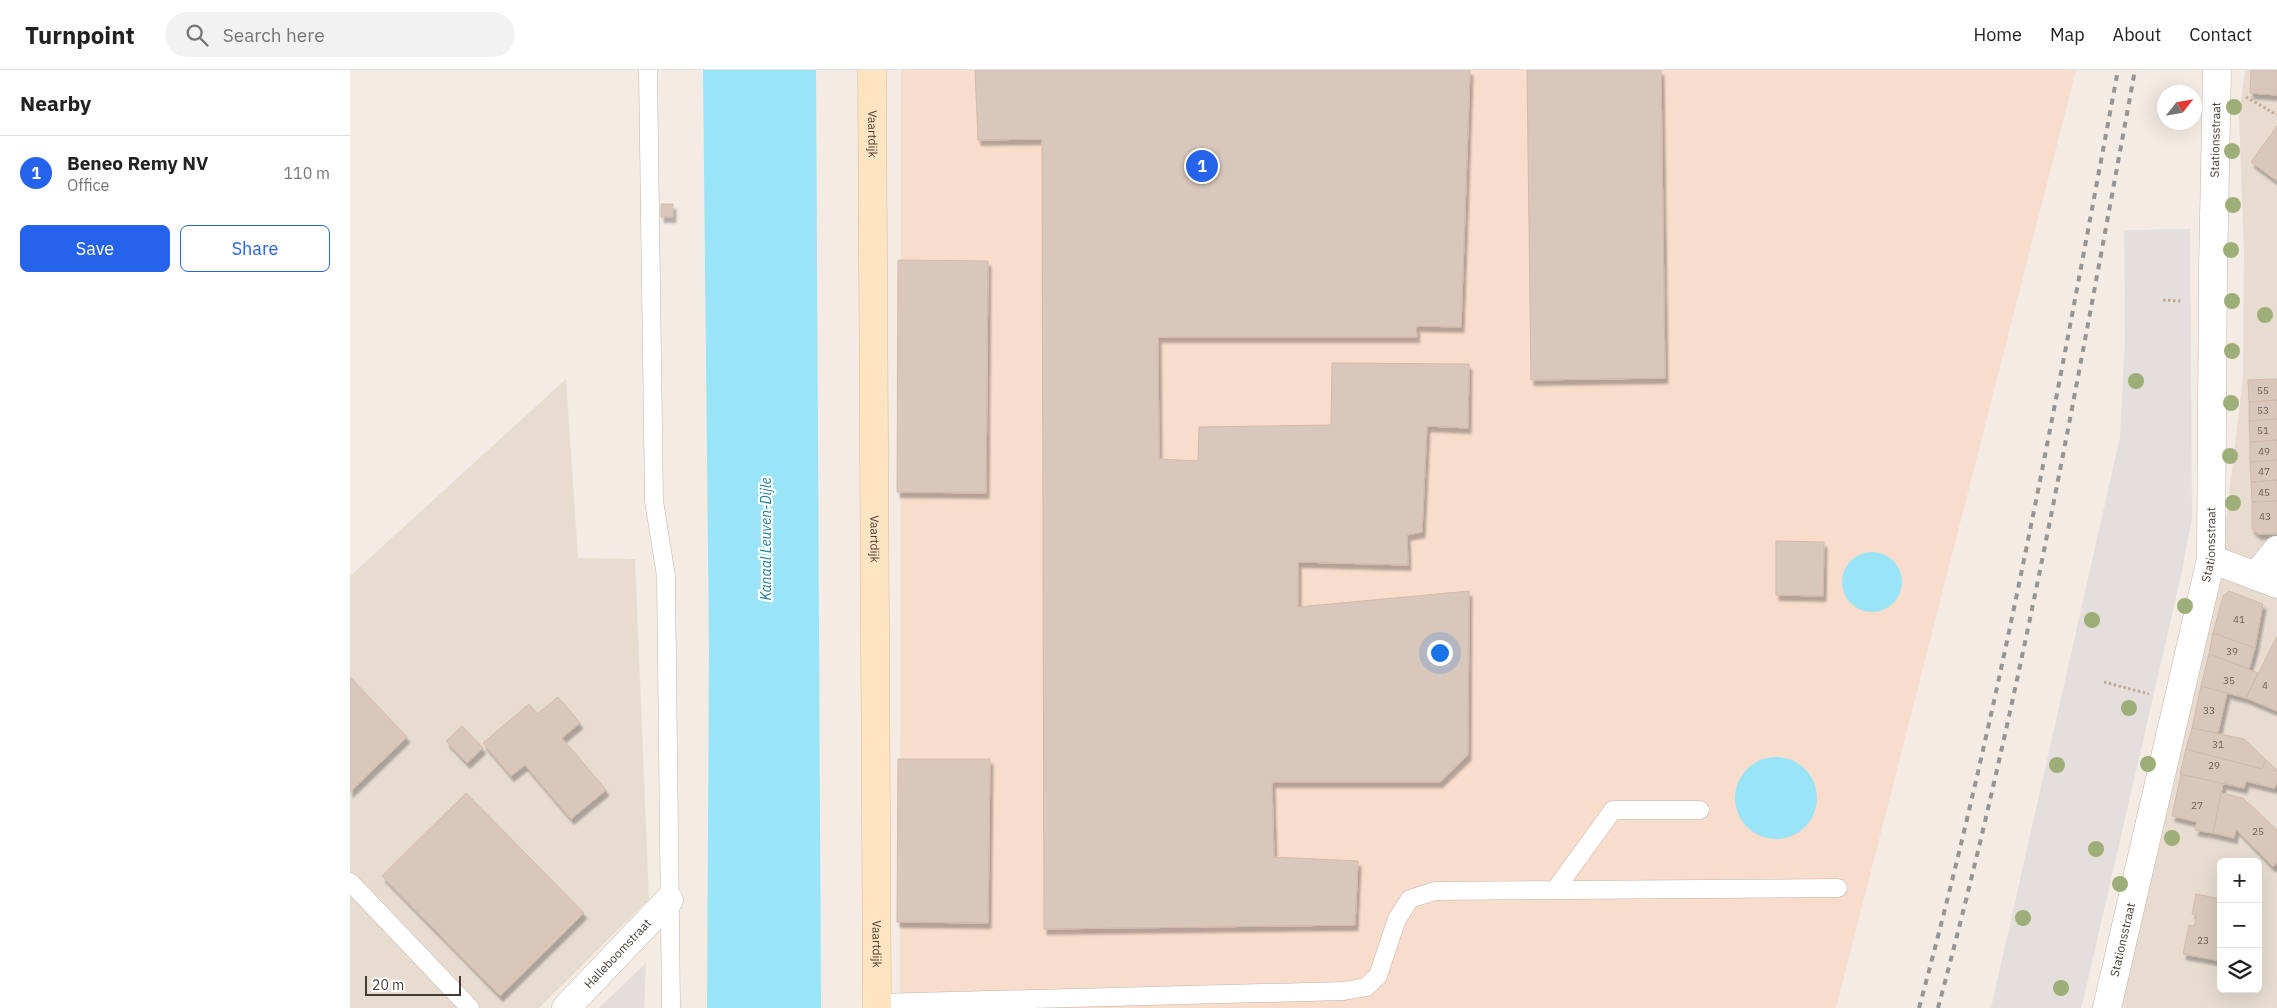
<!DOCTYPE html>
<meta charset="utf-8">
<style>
:root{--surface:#fff;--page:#f2f2f2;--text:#222;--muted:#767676;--line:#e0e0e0;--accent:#2563eb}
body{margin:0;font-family:"IBM Plex Sans",sans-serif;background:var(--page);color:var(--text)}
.controls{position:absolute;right:15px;bottom:15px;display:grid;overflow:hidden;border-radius:8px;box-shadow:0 5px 20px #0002}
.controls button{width:45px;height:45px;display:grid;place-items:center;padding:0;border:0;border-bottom:1px solid var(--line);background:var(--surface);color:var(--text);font:25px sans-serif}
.compass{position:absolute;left:1807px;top:15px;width:45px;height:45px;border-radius:50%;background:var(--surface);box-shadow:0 5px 20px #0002;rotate:59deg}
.scale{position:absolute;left:15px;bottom:12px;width:96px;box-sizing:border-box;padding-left:5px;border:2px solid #463b33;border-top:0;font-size:14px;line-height:18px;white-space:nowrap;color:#463b33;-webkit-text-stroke:4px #fff;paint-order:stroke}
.you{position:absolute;left:1089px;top:582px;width:18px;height:18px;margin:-12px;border:4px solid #fff;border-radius:50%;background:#1a73e8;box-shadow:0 0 0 8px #1a73e833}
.badge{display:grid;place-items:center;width:32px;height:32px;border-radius:50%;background:var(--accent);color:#fff;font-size:16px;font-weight:700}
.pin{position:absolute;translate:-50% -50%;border:2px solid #fff;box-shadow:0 1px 5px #0006}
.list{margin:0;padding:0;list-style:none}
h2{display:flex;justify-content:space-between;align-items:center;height:65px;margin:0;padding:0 20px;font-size:21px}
h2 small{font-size:16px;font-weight:400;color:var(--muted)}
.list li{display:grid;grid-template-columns:32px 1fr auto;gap:15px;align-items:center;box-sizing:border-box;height:75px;padding:0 20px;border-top:1px solid var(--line)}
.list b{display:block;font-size:19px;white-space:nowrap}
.list p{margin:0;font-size:16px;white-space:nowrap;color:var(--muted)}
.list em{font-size:16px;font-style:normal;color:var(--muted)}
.actions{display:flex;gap:10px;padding:15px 20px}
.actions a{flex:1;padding:11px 0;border:1px solid var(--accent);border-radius:8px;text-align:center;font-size:18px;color:var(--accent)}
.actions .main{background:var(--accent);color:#fff}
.icon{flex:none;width:28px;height:28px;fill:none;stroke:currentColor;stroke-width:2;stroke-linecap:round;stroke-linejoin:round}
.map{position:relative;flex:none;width:1927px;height:938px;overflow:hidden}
header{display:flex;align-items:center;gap:30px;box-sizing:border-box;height:70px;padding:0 25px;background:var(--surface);border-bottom:1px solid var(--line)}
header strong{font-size:24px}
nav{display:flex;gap:28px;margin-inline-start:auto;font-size:18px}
.search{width:350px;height:45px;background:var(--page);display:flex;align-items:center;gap:12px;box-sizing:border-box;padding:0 18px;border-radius:28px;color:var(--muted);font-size:19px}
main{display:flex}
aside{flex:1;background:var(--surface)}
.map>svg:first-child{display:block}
.residential{fill:#e8dcd1;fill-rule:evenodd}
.commercial{fill:#f8dccc}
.industrial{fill:#e5ddd9}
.parking{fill:#e4dfdd}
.water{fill:#99e4f7}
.building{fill:#d9c7bb;stroke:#d2baab;filter:url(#shadow)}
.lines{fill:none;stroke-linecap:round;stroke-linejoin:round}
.lane-casing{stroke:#c3b4a8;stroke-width:19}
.street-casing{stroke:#c3b4a8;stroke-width:29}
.secondary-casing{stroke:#dbb891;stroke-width:29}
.path{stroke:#c3a995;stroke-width:3;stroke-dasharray:2.5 2.5;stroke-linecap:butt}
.lane{stroke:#fff;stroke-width:18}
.street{stroke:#fff;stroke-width:28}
.secondary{stroke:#ffe4c2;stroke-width:28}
.rail{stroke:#959595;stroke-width:4;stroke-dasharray:6 6;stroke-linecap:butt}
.tree{fill:#9eae79}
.labels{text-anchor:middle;stroke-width:4.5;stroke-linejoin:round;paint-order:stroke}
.number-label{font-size:10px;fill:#6b5e55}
.street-label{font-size:12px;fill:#463b33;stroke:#fff}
.water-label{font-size:14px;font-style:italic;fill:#1f7f99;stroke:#fff}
</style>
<header>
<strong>Turnpoint</strong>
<div class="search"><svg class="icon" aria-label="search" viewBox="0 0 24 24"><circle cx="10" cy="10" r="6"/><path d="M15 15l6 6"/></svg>Search here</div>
<nav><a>Home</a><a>Map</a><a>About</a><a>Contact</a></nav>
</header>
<main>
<aside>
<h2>Nearby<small></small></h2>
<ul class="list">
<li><span class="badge">1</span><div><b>Beneo Remy NV</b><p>Office</p></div><em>110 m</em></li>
</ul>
<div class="actions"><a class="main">Save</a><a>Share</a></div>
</aside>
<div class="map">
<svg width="1927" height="938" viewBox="0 0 1927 938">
<defs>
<filter id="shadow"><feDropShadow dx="3" dy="5.5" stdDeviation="1" flood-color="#0004"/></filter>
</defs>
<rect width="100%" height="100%" fill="#f4ebe4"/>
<path class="residential" d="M1895,0h32v938h-161l98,-419 12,-67 17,-145 1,-125 -5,-135zM1871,792h37v127h-37z
M216,309l12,179 57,1 14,340 -110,109h-189v-432z"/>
<path class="commercial" d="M551,0h1175l-240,938h-936z"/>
<path class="industrial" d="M296,893l-2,45h-45z"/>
<path class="parking" d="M1840,159l2,289 -11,58 -97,421 -3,11h-90l129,-571 5,-99 -1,-108z"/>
<path class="water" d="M353,0h113l5,938h-114l2,-358z
M1492 512a30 30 0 1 1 60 0a30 30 0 1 1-60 0Z
M1385 728a41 41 0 1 1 82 0a41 41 0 1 1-82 0Z"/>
<path class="building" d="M625,0h495l-9,257 -45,-1 1,11h-259l1,122 39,2 1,-34 132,-2 1,-62 137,1 -1,64 -41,-2 -5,106 -15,3 1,30 -110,-3v45l171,-16 -1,164 -28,27h-168l2,75 84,4 -3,64 -311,4 -2,-790 -64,1z
M1177,0h134l4,308 -134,2z
M1901,0h26v25l-27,-2z
M1927,56v55l-26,-19z
M311,134h12v13h-12z
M548,190l90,1 -2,232 -89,-1z
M1927,309v21l-28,2 -1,-22z
M1927,330v19l-28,2v-19z
M1927,349v21l-27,2 -1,-21z
M1927,370v20l-27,2v-20z
M1927,390v20l-26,2 -1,-20z
M1927,410v21l-25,1 -1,-20z
M1927,431v33h-19l-6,-5v-27z
M1426,471l48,1 -1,54 -47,-1z
M1879,521l34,13 -8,44 -42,-15 10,-37z
M1863,563l42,15 -6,21 -40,-15z
M1927,566v75l-31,-13z
M1859,584l49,19 -12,25 -45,-12z
M0,607l57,60 -57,55z
M1851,616l26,7 -9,40 -26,-5z
M208,627l22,26 -18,15 44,52 -35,29 -46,-54 -14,11 -28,-33 46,-39 8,10z
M112,656l21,22 -16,15 -21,-22z
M1842,658l52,11 22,21 -4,9 -76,-20z
M1836,679l76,20 4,-9 11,10v13l-3,5 -28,-7 -2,7 -64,-14z
M548,689h92l-2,164 -91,-1z
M1831,704l42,10 -10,49 -18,-3 2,-8 -25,-6z
M116,723l118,120 -84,83 -118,-120z
M1871,723l22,5 34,32v32l-4,5 -37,-38 -2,9 -21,-5z
M1846,824l25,5v62l-38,-7 6,-29 5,1 3,-10 -5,-2z"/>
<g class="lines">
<g class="lane-casing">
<path id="lane" d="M298,0l6,431 12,75 5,432
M0,812l120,126
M1205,820l58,-80h87
M527,933l467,-12 22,-4 12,-11 19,-57 13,-20 25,-8 403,-3"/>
</g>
<g class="street-casing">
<g id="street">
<path d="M1861,489l66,25"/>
<path d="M1906,506l21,-26"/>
<path id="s1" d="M216,938l103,-108"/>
<path id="s2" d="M1757,938l104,-449 2,-290 4,-199"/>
</g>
</g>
<g class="secondary-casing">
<g id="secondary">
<path id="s3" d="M522,0l5,938"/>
</g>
</g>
<path class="path" d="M1896,27l31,18
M1813,230l19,1
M1754,612l45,12"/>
<use href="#lane" class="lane"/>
<use href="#street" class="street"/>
<use href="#secondary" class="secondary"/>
<path class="rail" d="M1569,938c84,-309 140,-624 199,-938
M1588,938c83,-308 139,-624 197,-938"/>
</g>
<g class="tree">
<circle cx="1884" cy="37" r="8"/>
<circle cx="1882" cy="81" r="8"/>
<circle cx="1883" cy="135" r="8"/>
<circle cx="1881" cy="180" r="8"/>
<circle cx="1882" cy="231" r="8"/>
<circle cx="1915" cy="245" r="8"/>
<circle cx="1882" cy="281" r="8"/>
<circle cx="1786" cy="311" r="8"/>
<circle cx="1881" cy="333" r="8"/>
<circle cx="1880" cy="386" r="8"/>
<circle cx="1883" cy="433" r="8"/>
<circle cx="1835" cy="536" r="8"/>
<circle cx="1742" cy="550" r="8"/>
<circle cx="1779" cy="638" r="8"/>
<circle cx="1798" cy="694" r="8"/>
<circle cx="1707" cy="695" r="8"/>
<circle cx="1822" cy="768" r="8"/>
<circle cx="1746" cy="779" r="8"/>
<circle cx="1770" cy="814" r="8"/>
<circle cx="1673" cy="848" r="8"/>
<circle cx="1711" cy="918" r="8"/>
</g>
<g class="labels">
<g class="number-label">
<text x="1913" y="324">55</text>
<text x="1913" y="344">53</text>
<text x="1913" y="364">51</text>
<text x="1914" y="385">49</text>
<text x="1914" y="405">47</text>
<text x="1914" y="426">45</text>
<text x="1915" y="450">43</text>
<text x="1889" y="553">41</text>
<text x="1882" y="585">39</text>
<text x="1879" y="614">35</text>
<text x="1915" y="619">4</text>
<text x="1859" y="644">33</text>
<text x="1868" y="678">31</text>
<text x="1864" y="699">29</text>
<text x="1847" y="739">27</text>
<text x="1908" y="765">25</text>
<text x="1853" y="874">23</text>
</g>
<g class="street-label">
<text dy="4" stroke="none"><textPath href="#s3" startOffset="64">Vaartdijk</textPath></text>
<text dy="4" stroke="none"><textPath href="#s2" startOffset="880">Stationsstraat</textPath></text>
<text dy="4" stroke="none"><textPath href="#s3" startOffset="469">Vaartdijk</textPath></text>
<text dy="4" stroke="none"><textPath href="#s2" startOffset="475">Stationsstraat</textPath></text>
<text dy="4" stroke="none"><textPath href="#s2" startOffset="70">Stationsstraat</textPath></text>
<text dy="4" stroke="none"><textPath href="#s3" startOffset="874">Vaartdijk</textPath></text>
<text dy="4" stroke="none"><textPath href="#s1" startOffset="75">Halleboomstraat</textPath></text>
</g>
<g class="water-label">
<text transform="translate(416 469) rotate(-90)" y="5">Kanaal Leuven-Dijle</text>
</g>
</g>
</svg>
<div class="controls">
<button>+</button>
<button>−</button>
<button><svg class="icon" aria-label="layers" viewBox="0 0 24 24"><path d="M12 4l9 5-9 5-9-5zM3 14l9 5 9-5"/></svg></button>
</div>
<svg class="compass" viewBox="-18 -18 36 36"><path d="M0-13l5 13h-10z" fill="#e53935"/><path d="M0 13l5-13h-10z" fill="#767676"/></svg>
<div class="scale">20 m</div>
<div class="you"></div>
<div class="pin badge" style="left:852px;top:96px">1</div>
</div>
</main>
